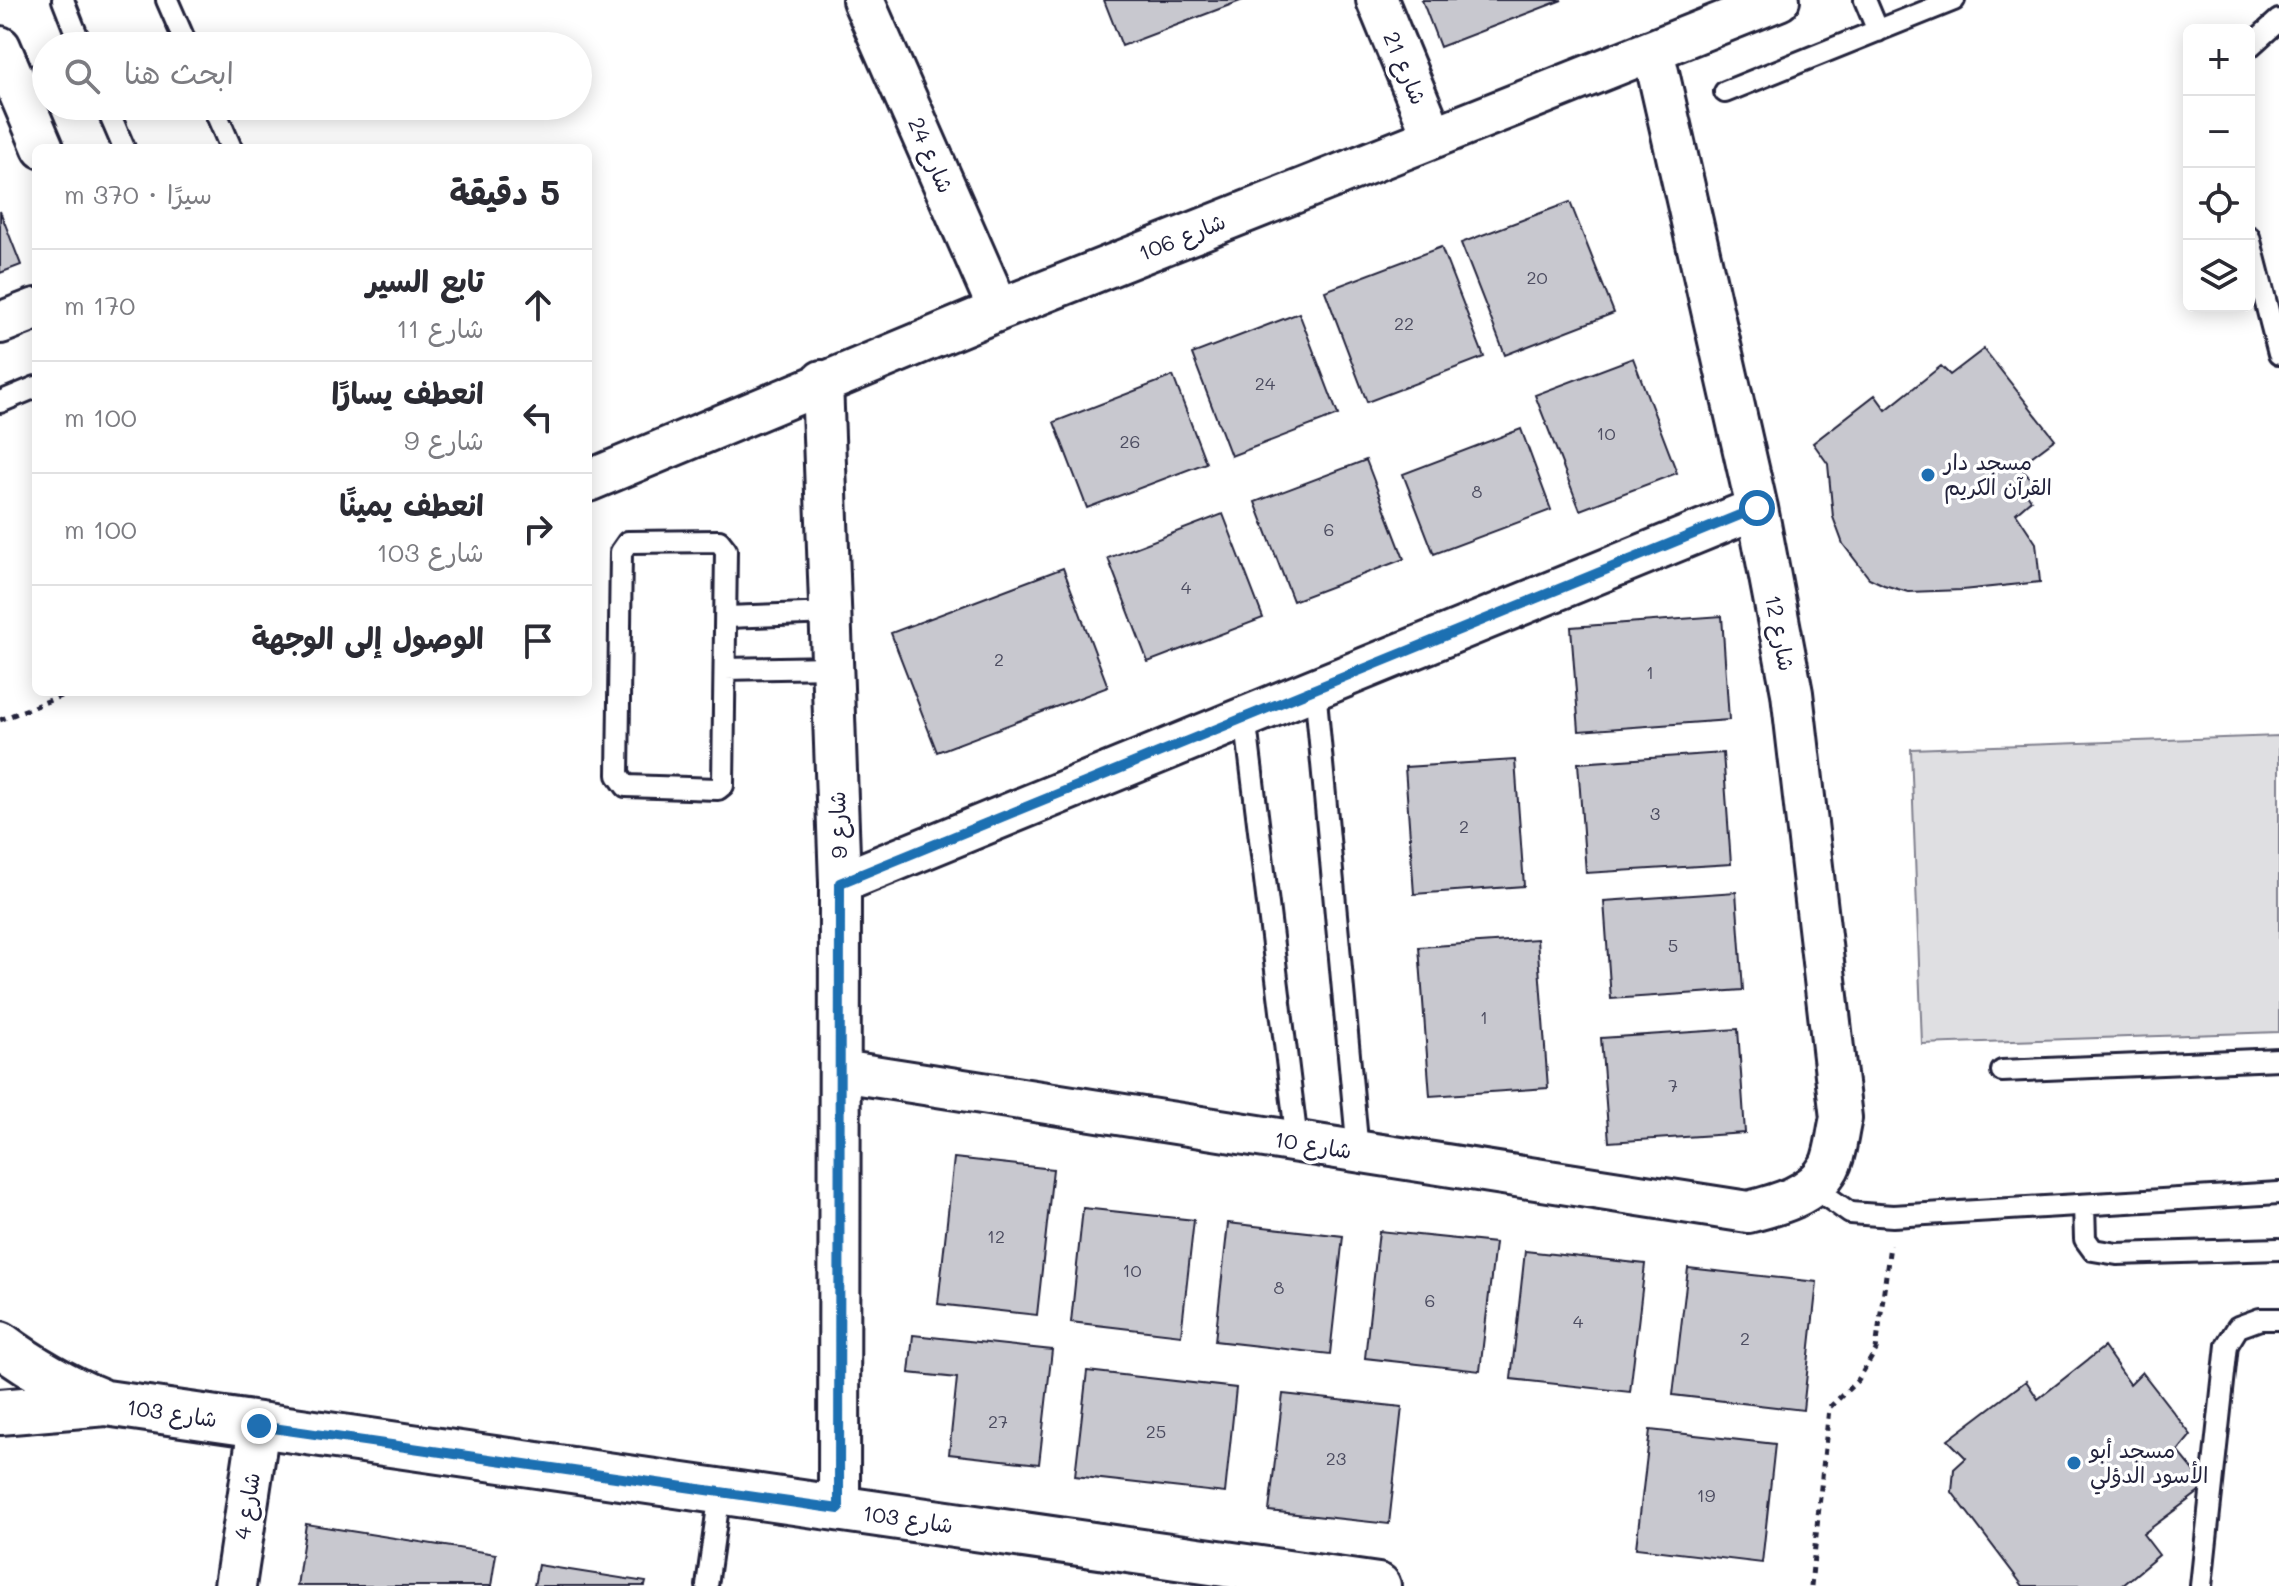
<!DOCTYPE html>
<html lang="ar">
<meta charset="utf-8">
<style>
:root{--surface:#fff;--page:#f7f7f7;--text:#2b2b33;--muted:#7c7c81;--line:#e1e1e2}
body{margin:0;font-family:Mali,"Playpen Sans Arabic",sans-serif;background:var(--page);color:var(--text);direction:rtl}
.controls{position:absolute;right:24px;top:24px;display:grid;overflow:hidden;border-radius:12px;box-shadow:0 4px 20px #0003}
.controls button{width:72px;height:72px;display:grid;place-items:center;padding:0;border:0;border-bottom:2px solid var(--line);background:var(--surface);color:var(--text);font:40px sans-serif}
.stop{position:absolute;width:24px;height:24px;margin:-18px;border:6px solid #1f6fb2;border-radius:50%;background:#fff}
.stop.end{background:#1f6fb2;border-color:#fff;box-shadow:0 2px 8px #0008}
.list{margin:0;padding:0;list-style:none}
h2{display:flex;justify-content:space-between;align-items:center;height:104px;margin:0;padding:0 32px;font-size:34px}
h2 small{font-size:26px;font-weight:400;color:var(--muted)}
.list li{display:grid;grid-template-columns:52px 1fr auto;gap:24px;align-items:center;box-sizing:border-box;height:112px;padding:0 32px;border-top:2px solid var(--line)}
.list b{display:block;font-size:30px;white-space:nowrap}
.list p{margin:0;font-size:26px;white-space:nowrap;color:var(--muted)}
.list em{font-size:26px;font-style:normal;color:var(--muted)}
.icon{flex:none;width:44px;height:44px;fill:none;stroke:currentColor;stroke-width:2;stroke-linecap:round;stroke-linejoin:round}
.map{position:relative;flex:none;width:2279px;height:1586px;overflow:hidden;direction:ltr}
.search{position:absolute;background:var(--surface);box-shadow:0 4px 20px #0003;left:32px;top:32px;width:560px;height:88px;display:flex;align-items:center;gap:20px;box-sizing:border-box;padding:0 28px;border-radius:44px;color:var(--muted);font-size:30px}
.panel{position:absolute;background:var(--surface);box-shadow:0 4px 20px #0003;left:32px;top:144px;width:560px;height:552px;border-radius:12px;direction:rtl}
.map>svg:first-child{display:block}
.green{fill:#dfdfe2;stroke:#80808e;stroke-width:2}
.building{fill:#c8c8cf;stroke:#22223b;stroke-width:2}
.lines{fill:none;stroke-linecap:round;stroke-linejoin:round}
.lane-casing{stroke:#22223b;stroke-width:26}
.street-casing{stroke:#22223b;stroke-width:46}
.secondary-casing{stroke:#22223b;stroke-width:50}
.path{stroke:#22223b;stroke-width:5;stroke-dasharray:6 6;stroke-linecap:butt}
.lane{stroke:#fff;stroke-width:20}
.street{stroke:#fff;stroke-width:40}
.secondary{stroke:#fff;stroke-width:44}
.route{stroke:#1f6fb2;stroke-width:10}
.poi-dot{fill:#1f6fb2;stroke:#fff;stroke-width:3}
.labels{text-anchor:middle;stroke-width:7;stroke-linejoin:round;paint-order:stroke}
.number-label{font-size:18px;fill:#4c4c60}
.street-label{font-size:22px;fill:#22223b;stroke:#fff}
.poi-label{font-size:22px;fill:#22223b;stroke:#fff;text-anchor:start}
</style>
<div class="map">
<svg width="2279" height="1586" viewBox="0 0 2279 1586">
<rect width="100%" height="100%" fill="#fff"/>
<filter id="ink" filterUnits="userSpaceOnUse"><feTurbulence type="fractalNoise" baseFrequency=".0125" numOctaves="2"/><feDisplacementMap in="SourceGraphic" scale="16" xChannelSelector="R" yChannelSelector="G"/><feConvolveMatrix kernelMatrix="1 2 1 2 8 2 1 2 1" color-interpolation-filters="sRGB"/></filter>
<g filter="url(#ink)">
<path class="green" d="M2279,736v296l-357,12 -11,-295z"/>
<path class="building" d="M1104,0h139l-121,46z
M1422,0h140l-122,47z
M1570,202l44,111 -109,42 -44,-112z
M0,211l21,54 -21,8z
M1441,247l43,110 -117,45 -42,-111z
M1299,313l39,102 -107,41 -39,-102z
M1984,349l71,90 -36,27 15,17 -9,8 6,9 -15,13 20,30 4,39 -78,8 -54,2 -24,-7 -15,-7 -26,-34 -10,-27 -5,-53 -15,-21 62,-48 11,15 55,-44 9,9z
M1633,358l44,115 -97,37 -45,-115z
M1173,376l33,87 -119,45 -33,-86z
M1521,429l30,81 -117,44 -31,-80z
M1366,460l38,99 -111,42 -38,-99z
M1223,514l40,104 -115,44 -40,-104z
M1063,568l45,119 -171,65 -46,-119z
M1722,616l7,104 -150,11 -8,-104z
M1723,753l8,111 -145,9 -8,-110z
M1515,760l9,126 -110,8 -9,-127z
M1736,892l7,98 -132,9 -7,-98z
M1537,939l11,149 -118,8 -11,-149z
M1738,1029l7,104 -136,9 -8,-104z
M954,1158l99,11 -16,146 -99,-11z
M1083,1208l111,12 -13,115 -110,-13z
M1228,1223l115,13 -13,118 -115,-13z
M1379,1231l116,12 -15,128 -115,-13z
M1525,1251l120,13 -15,128 -119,-13z
M1688,1268l129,14 -14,128 -130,-15z
M913,1335l139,15 -13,114 -90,-10 8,-76 -48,-5z
M2104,1347l26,37 12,-12 49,63 -13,16 29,35 -64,48 16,21 -37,31h-99l-71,-94 2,-23 12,-11 -18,-18 78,-59 12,18z
M1087,1371l149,17 -11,105 -150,-17z
M1283,1394l119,13 -13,117 -120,-13z
M1650,1430l125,14 -13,119 -126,-15z
M306,1524l190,30 -5,32h-194z
M538,1565l108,17 -1,4h-111z"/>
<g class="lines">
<g class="lane-casing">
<path id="lane" d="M63,0l18,46
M167,0l20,46
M1865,0l13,31
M2249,47l30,-27
M1725,92l229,-92
M106,106l18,42
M213,106l18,42
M2249,237l30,117
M0,402l36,-15
M719,541l7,9 -3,235 -5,4 -92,-3 -8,-11 3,-223 7,-10z
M727,617l104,-4
M725,669l107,-2
M1315,688l43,464
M1245,716l52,426
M2002,1071l277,-12
M1812,1186l38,27 43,3 386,-23
M2084,1205l1,34 8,11 24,4 162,-5
M707,1586l13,-94
M2201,1586l26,-241 11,-18 22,-8h19"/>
</g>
<g class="street-casing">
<path id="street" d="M863,0l136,310
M1377,0l56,136
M0,47l43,101
M0,323l36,-14
M822,381l18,502 -1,626
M588,481l411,-171 780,-310
M840,883l917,-375
M841,1071l907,141c28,-7 65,-16 81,-45 7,-13 8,-34 12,-49l-49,-425 -35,-185 -104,-458
M235,1586l24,-160"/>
</g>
<g class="secondary-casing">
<path id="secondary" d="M0,1344c32,24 63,42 100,57
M0,1412l106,-9 1272,183"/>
</g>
<path class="path" d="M0,720l71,-28
M1811,1586l18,-178 29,-28 18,-30 14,-105"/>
<use href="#lane" class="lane"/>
<use href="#street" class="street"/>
<use href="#secondary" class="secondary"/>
</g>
</g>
<g class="lines" filter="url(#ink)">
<path class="route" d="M259,1426l580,83 1,-626 917,-375"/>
</g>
<g class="poi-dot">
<circle cx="1928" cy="475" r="8"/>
<circle cx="2074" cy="1463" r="8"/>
</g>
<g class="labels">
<g class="number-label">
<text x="1537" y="284">20</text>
<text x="1404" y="330">22</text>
<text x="1265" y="390">24</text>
<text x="1606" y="440">10</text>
<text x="1130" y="448">26</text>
<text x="1477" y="498">8</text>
<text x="1329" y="536">6</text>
<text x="1186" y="594">4</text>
<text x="999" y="666">2</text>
<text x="1650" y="679">1</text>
<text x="1655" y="820">3</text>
<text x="1464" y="833">2</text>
<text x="1673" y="952">5</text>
<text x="1484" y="1024">1</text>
<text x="1673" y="1092">7</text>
<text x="996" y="1243">12</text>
<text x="1132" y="1277">10</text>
<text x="1279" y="1294">8</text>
<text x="1430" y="1307">6</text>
<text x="1578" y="1328">4</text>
<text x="1745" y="1345">2</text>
<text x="998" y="1428">27</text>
<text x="1156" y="1438">25</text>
<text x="1336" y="1465">23</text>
<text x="1706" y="1502">19</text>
</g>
<g class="street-label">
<text transform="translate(1405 68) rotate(67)" y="8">شارع 21</text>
<text transform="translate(931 155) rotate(66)" y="8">شارع 24</text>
<text transform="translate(1182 237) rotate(-22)" y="8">شارع 106</text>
<text transform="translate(1780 633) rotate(79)" y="8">شارع 12</text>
<text transform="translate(838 825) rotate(-92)" y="8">شارع 9</text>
<text transform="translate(1313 1145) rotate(9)" y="8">شارع 10</text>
<text transform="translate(172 1413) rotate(8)" y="8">شارع 103</text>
<text transform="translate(247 1506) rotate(-81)" y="8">شارع 4</text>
<text transform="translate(908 1519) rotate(8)" y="8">شارع 103</text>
</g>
<g class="poi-label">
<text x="1944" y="470">مسجد دار<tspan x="1944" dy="25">القرآن الكريم</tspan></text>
<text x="2090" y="1458">مسجد أبو<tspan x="2090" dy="25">الأسود الدؤلي</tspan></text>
</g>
</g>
</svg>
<div class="controls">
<button>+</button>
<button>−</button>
<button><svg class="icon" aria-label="locate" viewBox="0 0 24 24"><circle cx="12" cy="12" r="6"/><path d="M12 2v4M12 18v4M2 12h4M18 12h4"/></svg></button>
<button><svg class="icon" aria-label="layers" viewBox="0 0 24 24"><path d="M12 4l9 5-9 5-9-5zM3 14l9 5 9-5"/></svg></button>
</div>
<div class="stop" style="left:1757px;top:508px"></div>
<div class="stop end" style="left:259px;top:1426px"></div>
<div class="search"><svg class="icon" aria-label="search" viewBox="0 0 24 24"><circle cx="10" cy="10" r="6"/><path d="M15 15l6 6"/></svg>ابحث هنا</div>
<section class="panel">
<h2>5 دقيقة<small>سيرًا · 370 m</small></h2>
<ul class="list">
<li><svg class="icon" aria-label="ahead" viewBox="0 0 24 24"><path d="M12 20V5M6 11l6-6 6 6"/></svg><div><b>تابع السير</b><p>شارع 11</p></div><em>170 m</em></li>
<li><svg class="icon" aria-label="left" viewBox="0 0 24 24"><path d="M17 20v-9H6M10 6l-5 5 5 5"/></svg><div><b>انعطف يسارًا</b><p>شارع 9</p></div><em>100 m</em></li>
<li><svg class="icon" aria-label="right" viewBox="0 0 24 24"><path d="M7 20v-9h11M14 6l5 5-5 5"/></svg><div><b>انعطف يمينًا</b><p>شارع 103</p></div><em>100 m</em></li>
<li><svg class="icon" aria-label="arrive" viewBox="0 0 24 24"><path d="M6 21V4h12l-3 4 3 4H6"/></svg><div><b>الوصول إلى الوجهة</b></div></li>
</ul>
</section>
</div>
